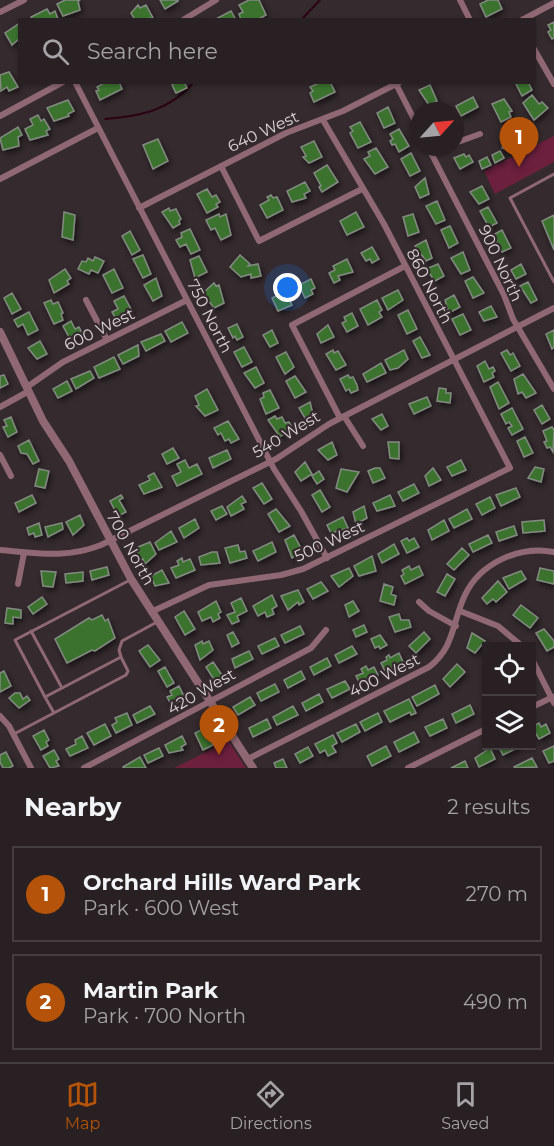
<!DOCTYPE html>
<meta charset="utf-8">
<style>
:root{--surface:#282022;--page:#30282a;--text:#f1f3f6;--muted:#a5a3a5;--line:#443e40;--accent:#b45309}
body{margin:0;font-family:Montserrat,sans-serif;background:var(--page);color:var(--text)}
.controls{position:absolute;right:18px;bottom:18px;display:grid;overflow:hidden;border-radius:0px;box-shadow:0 2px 4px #0004}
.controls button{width:54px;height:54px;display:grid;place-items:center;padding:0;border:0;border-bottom:2px solid var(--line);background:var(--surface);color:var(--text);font:30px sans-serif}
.compass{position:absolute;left:410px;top:102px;width:54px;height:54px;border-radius:50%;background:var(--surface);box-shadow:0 2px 4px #0004;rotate:63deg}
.you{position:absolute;left:288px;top:288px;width:21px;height:21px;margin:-15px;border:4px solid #fff;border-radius:50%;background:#1a73e8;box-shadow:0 0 0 9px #1a73e833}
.badge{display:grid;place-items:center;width:39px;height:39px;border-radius:50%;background:var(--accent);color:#fff;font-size:20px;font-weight:700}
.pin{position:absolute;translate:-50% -50px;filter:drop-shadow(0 2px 3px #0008)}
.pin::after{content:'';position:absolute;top:32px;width:21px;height:18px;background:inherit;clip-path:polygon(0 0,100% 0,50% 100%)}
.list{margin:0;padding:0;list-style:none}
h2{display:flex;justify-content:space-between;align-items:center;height:78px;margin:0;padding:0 24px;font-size:26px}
h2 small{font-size:20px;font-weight:400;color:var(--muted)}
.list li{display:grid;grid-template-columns:39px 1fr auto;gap:18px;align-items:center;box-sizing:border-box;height:96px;margin:0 12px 12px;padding:0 12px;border:2px solid var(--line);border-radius:0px}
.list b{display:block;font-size:22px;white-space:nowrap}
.list p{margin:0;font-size:20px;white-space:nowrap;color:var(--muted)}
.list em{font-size:20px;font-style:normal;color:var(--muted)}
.icon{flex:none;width:33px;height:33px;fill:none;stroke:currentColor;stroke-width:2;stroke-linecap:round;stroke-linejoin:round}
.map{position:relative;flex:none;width:554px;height:768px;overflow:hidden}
.search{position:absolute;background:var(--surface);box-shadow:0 2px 4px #0004;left:18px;right:18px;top:18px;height:66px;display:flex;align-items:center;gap:15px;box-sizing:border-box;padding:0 21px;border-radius:0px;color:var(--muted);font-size:22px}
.sheet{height:294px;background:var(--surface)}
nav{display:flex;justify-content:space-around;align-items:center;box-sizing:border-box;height:84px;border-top:2px solid var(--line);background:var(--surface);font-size:16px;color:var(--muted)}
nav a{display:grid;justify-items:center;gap:3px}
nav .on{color:var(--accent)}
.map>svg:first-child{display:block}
.green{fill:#6c203e}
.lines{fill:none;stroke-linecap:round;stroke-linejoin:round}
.stream{stroke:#2c0314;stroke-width:2}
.building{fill:#3b732e;stroke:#838a81;stroke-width:1.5;filter:url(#shadow)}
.service{stroke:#8f6873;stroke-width:3}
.minor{stroke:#8f6873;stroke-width:6}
.tertiary{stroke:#8f6873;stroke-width:8}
.labels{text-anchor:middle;stroke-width:4.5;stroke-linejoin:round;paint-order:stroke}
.street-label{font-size:16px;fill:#dcd5d7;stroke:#352b2e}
</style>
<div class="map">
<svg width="554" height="768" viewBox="0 0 554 768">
<defs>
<filter id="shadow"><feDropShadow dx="2" dy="3" stdDeviation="3" flood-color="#0009"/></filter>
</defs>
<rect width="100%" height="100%" fill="#352b2e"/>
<path class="green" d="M554,136v26l-59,32 -11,-23z
M228,740l18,28h-72l52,-26z"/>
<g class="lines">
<path class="stream" d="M301,20l19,-20
M105,119c36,-3 64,-8 89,-37"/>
</g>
<path class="building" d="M65,0h15l-2,1 2,9 -17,6 -6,-12z
M160,0h18v1l-13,8z
M249,0h10l7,15 -9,5h-16l-2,-6 4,-2 -4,-7z
M488,0h10l4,9 -16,8 -6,-13z
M138,5l2,3 6,-3 7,13 -18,2 -4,-7z
M47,9l3,5 5,-3 3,8 -25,1 -2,-3z
M231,11l5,9h-22z
M554,22v16l-2,1 -4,-7 3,-2 -3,-5z
M20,23v15l-8,7 -7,-12z
M9,72l9,15 -9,4 -2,-4 -6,4 -1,-16z
M119,82l3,7 -22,11 -4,-9 3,-1 -2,-3 9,-5z
M177,82h7l3,6 -11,5 -4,-8z
M321,82h9l5,10 -21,10 -4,-9 3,-2 -3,-4z
M515,82h13l4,8 -10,6z
M430,85l7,16 -8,4 -10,-15z
M532,95l7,9 3,-2 6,6 -14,12 -11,-17z
M473,97l5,10 -17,9 -5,-10z
M504,99l8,12 -3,1 2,5 -10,5 -9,-18z
M68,100l6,11 -6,3 1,2 -15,5 -7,-13z
M388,107l7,16 -11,5 -7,-15z
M38,115l3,6 3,-2 6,10 -4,2 2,4 -18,5 -5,-11 8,-4 -3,-6z
M360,122l11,20 -13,6 -8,-15 3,-2 -3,-4z
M18,127l4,8 -4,2 1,9 -16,4 -3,-12z
M399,129l10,17 -10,6 -4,-8 -3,1 -2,-4 3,-2 -3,-5z
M507,135l10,2 -2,14 -13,-3z
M158,139l10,22 -15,8 -10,-24z
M314,141l8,16 -13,6 -6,-6 3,-1 -5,-9z
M376,148l12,19 -13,7 -11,-15 6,-3 -2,-4z
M500,151l4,7 -9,5 -3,-8z
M411,153l9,18 -10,5 -9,-17z
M464,154l2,3 3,-2 4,7 -13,7 -6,-11z
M487,157l4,8 -9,4 -3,-8z
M327,165l11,17 -16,10 -3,-5 2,-1 -7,-13z
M425,178l4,16 -9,4 -5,-11z
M305,182l5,9 -6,3 2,4 -14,4 -5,-11z
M482,186l7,13 -10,5 -9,-12z
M207,189l5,8 4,-2 4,7 -4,2 2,3 -11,6 -10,-19z
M271,195l2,3 4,-1 6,13 -16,8 -7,-13 9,-5 -2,-3z
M437,201l8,19 -9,4 -10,-18z
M488,207l9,16 -8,4 -9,-16z
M169,208l1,3 6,-2 5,10 -2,2 1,3 -7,4 -11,-16z
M64,212l11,3 -2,25 -11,-3z
M356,212l8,15 -17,8 -7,-14z
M219,214l1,3 6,-3 5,21 -10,5 -6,-12 -4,2 -5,-10z
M413,214l6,18 -11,4 -5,-19z
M554,215v35l-12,-29z
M450,226l8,17 -9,5 -8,-18z
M190,229l10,21 -9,4 -5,-10 -6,3 -4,-7 6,-3 -1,-4z
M502,230l9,18 -9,4 -9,-17z
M130,231l10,19 -8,5 -10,-19z
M426,240l6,18 -6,3 -11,-15z
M372,247l7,12 -7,4 -2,-4 -4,2 -5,-8z
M463,252l7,18 -9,4 -10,-16z
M143,255l8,19 -8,4 -10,-19z
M240,255l10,9 -2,2 10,-2 3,12 -10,2v-4l-10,3 -11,-10z
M199,256l8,16 -12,6 -5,-18z
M95,257l9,4 -6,12 -7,-3 -2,4 -11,-5 4,-8 4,1 2,-4 5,3z
M347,259l6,13 -15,4 2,4 -6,3 -5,-10 6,-3 -2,-4z
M438,264l6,12 -9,5 -9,-12z
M521,264l5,10 -10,5 -5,-9z
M65,269l6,9 -4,3 2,3 -15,9 -5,-13z
M114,269l9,19 -11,5 -9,-18z
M473,277l11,16 -11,5 -8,-17z
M156,278l6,18 -9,5 -9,-16z
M311,279l4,9 -4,2 2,4 -8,4 -6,-13z
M528,282l9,18 -6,3 -11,-17z
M214,283l2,3 3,-1 5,18 -10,5 -11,-15z
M398,290l5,10 -15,10 -6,-12z
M285,291l7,14 -14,6 -6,-13z
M12,293l9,16 -9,5 -8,-16z
M454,295l6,12 -11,6 -4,-13z
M124,296l8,15 -16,8 -4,-7 6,-3 -4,-8z
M51,300l2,4 5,-2 5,11 -2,1 2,6 -9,4 -10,-21z
M377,300l5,10 -3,2 3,5 -14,8 -8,-16z
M491,306l6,11 -13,4 -5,-9z
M408,310l9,19 -10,5 -9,-19z
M29,312l9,18 -10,5 -5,-11 -5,3 -4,-7z
M352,313l6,13 -11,6 -5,-9 4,-2 -2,-4z
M463,314l8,16 -11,5 -8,-16z
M71,321l4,8 4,-2 3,6 -12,6 -7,-13z
M182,322l6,11 -17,9 -6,-11z
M237,324l6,13 -6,3 -2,-4 -2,2 -5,-10z
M328,325l6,12 -13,6 -4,-9z
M272,330l6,13 -8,4 -7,-12z
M554,330v17l-2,2 -6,-15z
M161,334l4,7 -19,10 -5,-9z
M420,337l10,18 -8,3 -9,-17z
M40,341l7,13 -10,5 -9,-11z
M138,345l1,11 -16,8 -5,-9z
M244,347l8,15 -10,5 -8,-15z
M333,350l1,3 4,-2 8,14 -10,5 -10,-16z
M404,350l4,9 -10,9 -8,2 -5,-10z
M507,350l3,5 3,-2 7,13 -9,5 -10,-18z
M286,352l8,15 -9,7 -9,-17z
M114,357l6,12 -21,9 -5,-11z
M485,361l4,8 4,-2 2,4 -3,2 2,4 -10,5 -7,-16z
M381,363l5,10 -19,9 -4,-8z
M256,367l8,16 -9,5 -11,-15z
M90,371l4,7 -18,11 -5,-10z
M523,374l13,19 -10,5 -4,-6 -4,2 -4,-15z
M4,375l4,9 -8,4v-12z
M348,375l2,3 3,-1 4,8 1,5 -7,3 -2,-4 -3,2 -6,-12z
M295,376l11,16 -11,6 -9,-17z
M67,381l5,10 -14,7 -5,-9z
M498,382l11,21 -10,6 -9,-22z
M439,388l7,1v4h5l-1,10 -13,-2z
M207,389l11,21 -13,6 -9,-10 3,-1 -4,-9z
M270,390l9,18 -13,6 -6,-15 4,-2 -1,-4z
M427,397l4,9 -17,8 -5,-10z
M310,402l3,12 -8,4 -6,-10z
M542,405l8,14 -8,5 -8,-14z
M512,408l11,21 -11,6 -4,-7 4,-2 -3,-4 -3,2 -5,-10z
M382,414l6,12 -7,4 -9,-11z
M275,416l2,3 5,-2 3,6 4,-1 3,5 -12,10 -12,-17z
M11,417l6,15 -9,5 -5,-10 4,-1 -3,-6z
M228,421l11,18 -8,4 -2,-4 -4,2 -4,-8 -3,2 -4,-7z
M552,427l2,3 -1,22 -3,-5 -3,1 -3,-6 3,-1 -4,-10z
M525,437l8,16 -9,4 -7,-16z
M29,440l10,21 -6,3 -6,-10 -6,-1 -3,-7z
M332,442l5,13 -9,5 -10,-10z
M388,442h11v17l-9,-1z
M173,448l6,10 -12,6 -5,-10z
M227,450l4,9 -18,9 -4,-10z
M185,460l4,8 8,-4 5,10 -25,12 -5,-10 9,-4 -4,-8z
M461,460l5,10 -14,6 -5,-9z
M305,462l7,12 -11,7 -6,-9z
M535,467l9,2 -3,13 -13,-4z
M375,468h5l5,10 -12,5 -5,-12z
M433,468l8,12 -12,6 -4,-10z
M39,469l10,2 -4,17 -10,-2z
M341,469l18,3 -12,20 -11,-4z
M319,471l5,8 -7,5 -5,-8z
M154,473l8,14 -18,7 -5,-9 11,-5 -2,-4z
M262,483l10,16 -8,5 -11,-16z
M414,484l5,9 -16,8 -5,-9z
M516,488l4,9 -19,9 -5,-11z
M320,490l10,17 -8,5 -10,-17z
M32,495l4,8 -17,9 -4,-9z
M121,495l2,3 -4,2 7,12 -8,4 -8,-15z
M390,495l5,11 -18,5 -4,-8z
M242,496l4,6 -5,2 3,5 -13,7 -4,-9z
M490,497l5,11 -13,7 -6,-11z
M222,506l5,8 -11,6 -5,-9z
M364,506l3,12 -11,6 -3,-12z
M276,509l14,17 -11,6 -11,-18z
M467,509l5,10 -18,9 -5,-9z
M80,515l4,10 -11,10 -7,-13z
M343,517l5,11 -17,5 -4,-8z
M195,519l4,9 -15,10 -5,-10z
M444,520l5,11 -17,9 -4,-10z
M544,520l1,11 -22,2 -1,-11z
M39,523l3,12 -7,2 -1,-4 -5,2 -2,-7z
M62,523l1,6 -15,8 -3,-10z
M514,526l3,9 -18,6 -3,-9z
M171,531l6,11 -18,8 -4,-7z
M294,535l9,17 -11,6 -7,-18z
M488,535l4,8 -19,9 -4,-8z
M407,538l2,3 5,-3 5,9 -12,6 -6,-12z
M150,542l6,12 -11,10 -2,-5 -4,2 -4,-8 4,-2 -1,-4z
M272,542l4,10 -18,9 -5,-10z
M394,544l5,10 -17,9 -4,-9z
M238,545l2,7 5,-1 2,7 -17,5 -5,-15z
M462,548l7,7 -15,15 -7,-6z
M212,552h5l3,11 -19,2 -2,-8z
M372,556l4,15 -17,5 -5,-10z
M182,558l1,4 7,-3 5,11 -19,8 -5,-10 8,-3 -2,-4z
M409,566l2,4 8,-4 4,9 -18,9 -4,-8 3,-2 -2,-4z
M107,567l2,8 -17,5 -2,-9z
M349,568l4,8 -14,11 -8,-11z
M540,568l14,3v13l-17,-4z
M162,570l7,13 -14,3 -4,-10z
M41,571l15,1 -3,15 -10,-1z
M521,571l5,8 -17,10 -6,-11z
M83,572v9l-17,2 -1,-9z
M447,574l8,5 -10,17 -8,-4z
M498,581l9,11 -11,10 -3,-3 -6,5 -5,-6z
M321,582l7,9 -15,8 -6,-10z
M384,584l9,3 -2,7 5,2 -2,9 -14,-4z
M298,590l6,12 -5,3 -1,-3 -10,8 -7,-14z
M272,595l5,11 -5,3 2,5 -7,3 -2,-5 -7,4 -5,-10z
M42,597l5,7 -14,10 -5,-7z
M241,598l6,13 -10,5 2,5 -7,3 -5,-9 8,-3 -4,-9z
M216,601l5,11 -3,2 2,4 -7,4 -2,-5 -9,4 -4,-9z
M353,601l6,10 -10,6 -4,-12z
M521,605l17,13 -8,10 -17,-13z
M7,608l14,2v8l-8,-1v7l-8,-1z
M184,611l11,18 -10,6 -10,-18z
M399,614l2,6h8l2,7 -16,5 -6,-15z
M102,615l3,6 3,-2 7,19 -20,13 -3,-1 -25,13 -12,-24 34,-21 3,2z
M364,625l3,7 -11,5 -3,-7z
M300,626l4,8 -19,9 -4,-8z
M544,629l10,12v6l-7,4 -11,-18z
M233,632l6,11 -7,4 -5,-12z
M424,632l6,7 -14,14 -7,-7z
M472,633l13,8 -10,12 -8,-5z
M380,635l7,10 -7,4 -1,-3 -4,2 -4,-9z
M275,638l4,8 -17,8 -4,-8z
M202,641l1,3 6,-3 4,9 -13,10 -5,-15z
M148,645l12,15 -10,7 -11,-16z
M352,646l5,8 -18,9 -4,-8z
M249,651l4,8 -18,9 -3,-9z
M399,653l4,9 -18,9 -4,-8 6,-3 -1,-3 3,-2 1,3z
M327,658l4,8 -17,9 -4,-8z
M213,662l11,16 -8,5 -10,-16z
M457,664l8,8 -15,15 -7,-8z
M366,666l2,4 6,-3 4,8 -18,9 -4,-8 7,-3 -2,-4z
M165,667l9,16 -7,4 -9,-16z
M4,671l7,15 -11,6v-19z
M301,671l4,8 -17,9 -4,-8z
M345,681l5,8 -18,9 -5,-9z
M275,684l4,8 -18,9 -4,-8z
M435,685l4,9 -22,12 -5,-9z
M179,686l6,12 -13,8 -5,-9 5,-2 -2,-4z
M15,693h5l3,6 4,-3 3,4 -11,8 -10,-10z
M319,694l4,8 -17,9 -4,-8z
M250,697l5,8 -17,10 -5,-8z
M409,699l7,14 -5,2 -1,-3 -20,10 -6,-11z
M470,705l4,9 -18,9 -4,-9z
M150,706l5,8 -18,9 -4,-8z
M293,706l5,9 -21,10 -4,-8z
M127,713l5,12 -16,8 -4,-8 5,-3 -2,-4z
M378,713l4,9 -17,9 -5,-9z
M267,719l4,9 -18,9 -4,-9z
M443,719l4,9 -17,8 -5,-9z
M539,723l2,4 5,-3 4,9 -11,6 -7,-12z
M105,724l6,12 -17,9 -7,-12z
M356,724l4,8 -18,10 -5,-9z
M203,729l10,16 -10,5 -8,-17z
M44,730l5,10 -3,2 2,4 -7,4 -8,-14z
M414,732l5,10 -20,10 -5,-10z
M333,735l4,8 -5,3 4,6 -8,4 -3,-6 -5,3 -5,-9z
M82,736l6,12 -18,8 -4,-7 10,-5 -1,-4z
M182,736l4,8 -5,3 2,3 -14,3 -4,-8z
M386,746l5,10 -19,10 -5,-10z
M498,746h20l1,1 -16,8z
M554,746v15l-5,2 -6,-12z
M308,747l5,9 -13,7 -5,-9z
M159,748l4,8 -15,7 -4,-8z
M490,748l5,11 -16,8 -4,-9z
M54,750l5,9 -3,2 3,5 -9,2 -7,-12z
M6,752l7,14 -4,2h-6l-3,-6v-7z
M140,757l6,11h-23v-1z
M532,758l5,9 -22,1 -1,-1z
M283,759l4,9h-11l-2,-5z
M465,761l3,7h-17z"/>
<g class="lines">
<path class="service" d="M554,174l-44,24 44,84
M130,580l-115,60 30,57 76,-40 -2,-7 3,-9 35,-19
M31,631l31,57
M45,697l9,16
M14,734l112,-59 2,-4 -7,-14"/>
<path class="minor" d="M460,0l10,20
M0,12l24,-12
M183,20l33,-20
M522,20l32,-17
M534,49l20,35
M75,82l199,387 27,42 26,47
M395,82l24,47
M0,116l63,-34
M455,143l25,-9
M428,147l76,148 9,24 41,70
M432,155l15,-8
M221,166l38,75 103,-52
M0,179l98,-51
M139,208l147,-75 57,-22 57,-29
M86,300l21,40
M27,387l36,-25 124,-62
M0,407l29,-16
M344,416l19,30
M340,418l-48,-93 113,-59
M0,455l11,21
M0,550c36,3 66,9 101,-5l175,-86 53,-35 225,-116
M18,584l6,-31
M419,602l10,9 27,15
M460,611l38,15 24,20
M151,612l58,-27 72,-10 22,-6 207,-101 -126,-244 -61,-104
M532,659l22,44
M532,707l21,-10
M0,716l9,10 22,42
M248,759l181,-92c26,-20 23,-45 36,-72 15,-32 55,-50 89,-43
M84,768l227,-120 15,-18
M408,768l78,-39"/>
<path class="tertiary" d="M0,332l43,89 26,40 62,118 122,189"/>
</g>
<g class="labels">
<g class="street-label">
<text transform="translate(263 131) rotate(-25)" y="6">640 West</text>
<text transform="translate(501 263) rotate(65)" y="6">900 North</text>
<text transform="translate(430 286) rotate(63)" y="6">860 North</text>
<text transform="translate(210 316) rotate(63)" y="6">750 North</text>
<text transform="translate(99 329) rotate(-26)" y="6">600 West</text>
<text transform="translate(286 434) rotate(-31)" y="6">540 West</text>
<text transform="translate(329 541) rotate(-25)" y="6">500 West</text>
<text transform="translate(131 548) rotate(61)" y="6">700 North</text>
<text transform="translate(384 675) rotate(-27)" y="6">400 West</text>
<text transform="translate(201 691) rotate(-30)" y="6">420 West</text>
</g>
</g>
</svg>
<div class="controls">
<button><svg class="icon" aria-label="locate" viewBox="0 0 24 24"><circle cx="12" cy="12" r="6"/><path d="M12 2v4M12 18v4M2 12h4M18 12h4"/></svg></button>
<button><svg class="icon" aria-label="layers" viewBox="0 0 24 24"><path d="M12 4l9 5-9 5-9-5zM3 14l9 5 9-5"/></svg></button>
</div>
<svg class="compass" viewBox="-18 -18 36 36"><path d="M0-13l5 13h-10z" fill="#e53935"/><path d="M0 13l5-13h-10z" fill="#a5a3a5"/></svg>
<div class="you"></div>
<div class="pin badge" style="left:519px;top:167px">1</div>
<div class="pin badge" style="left:219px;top:755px">2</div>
<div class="search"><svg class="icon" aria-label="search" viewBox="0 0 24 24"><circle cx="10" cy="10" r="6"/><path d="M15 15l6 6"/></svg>Search here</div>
</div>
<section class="sheet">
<h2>Nearby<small>2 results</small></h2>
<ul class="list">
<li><span class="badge">1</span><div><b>Orchard Hills Ward Park</b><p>Park · 600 West</p></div><em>270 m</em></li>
<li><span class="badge">2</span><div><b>Martin Park</b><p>Park · 700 North</p></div><em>490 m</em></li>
</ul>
</section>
<nav>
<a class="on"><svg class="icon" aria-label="map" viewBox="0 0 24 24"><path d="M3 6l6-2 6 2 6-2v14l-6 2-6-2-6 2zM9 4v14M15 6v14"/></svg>Map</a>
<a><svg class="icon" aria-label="directions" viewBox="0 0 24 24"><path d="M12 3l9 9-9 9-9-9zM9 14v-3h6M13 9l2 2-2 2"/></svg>Directions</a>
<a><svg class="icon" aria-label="saved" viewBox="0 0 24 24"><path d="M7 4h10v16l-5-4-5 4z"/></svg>Saved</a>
</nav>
